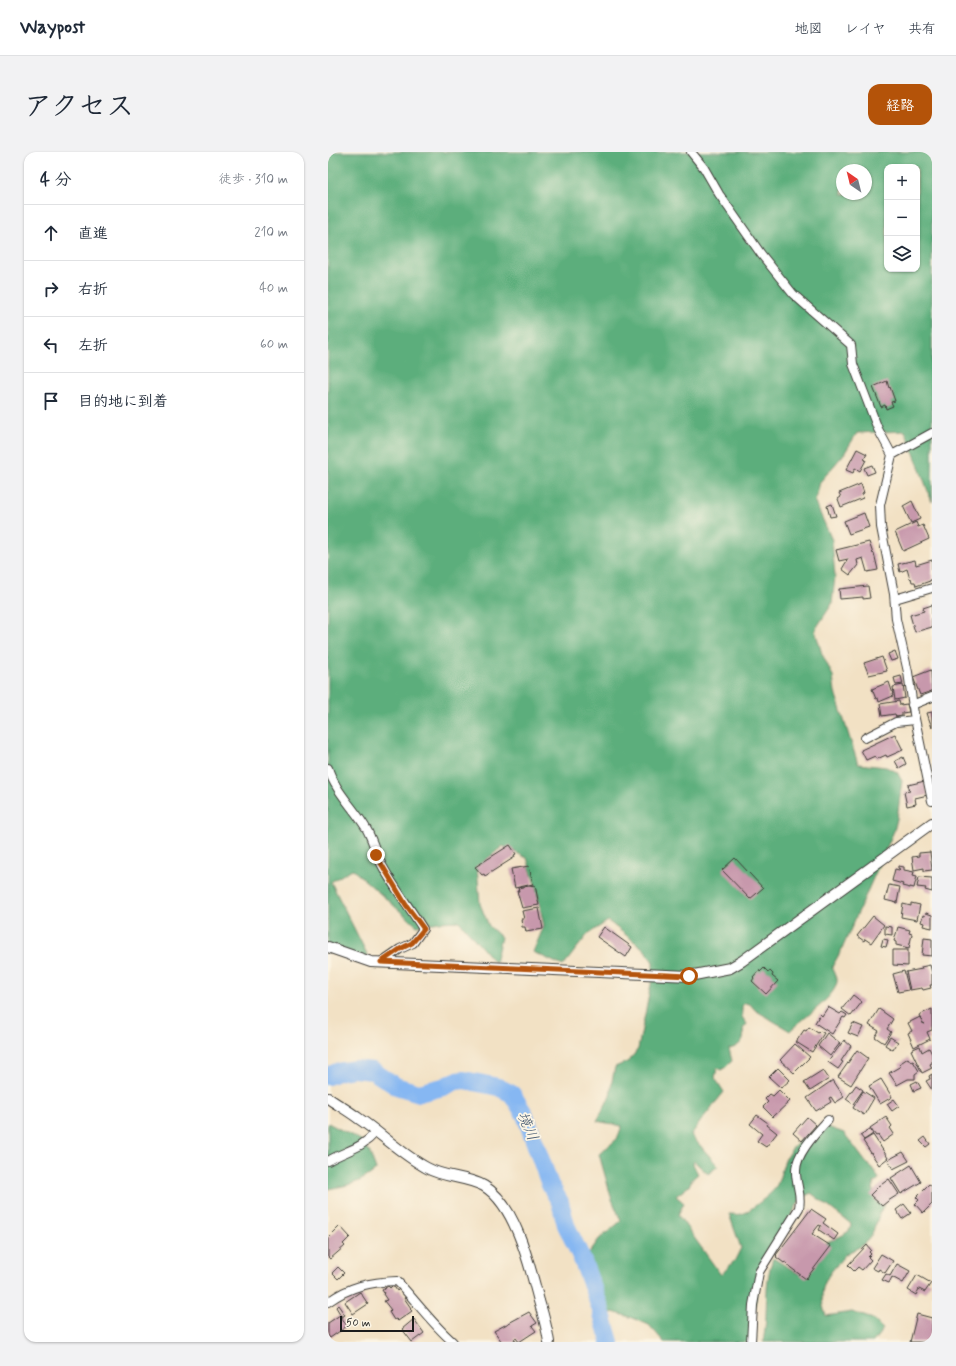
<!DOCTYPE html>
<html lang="ja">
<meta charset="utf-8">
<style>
:root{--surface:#fff;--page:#f2f2f3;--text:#1f2937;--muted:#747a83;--line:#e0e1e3;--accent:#b45309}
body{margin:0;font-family:Mynerve,"Klee One",sans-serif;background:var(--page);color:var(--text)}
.controls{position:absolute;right:12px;top:12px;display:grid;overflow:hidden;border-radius:8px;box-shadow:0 1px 3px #0004}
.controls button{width:36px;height:36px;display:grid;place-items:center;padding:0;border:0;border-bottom:1px solid var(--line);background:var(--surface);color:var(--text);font:20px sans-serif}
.compass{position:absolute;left:508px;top:12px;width:36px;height:36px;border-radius:50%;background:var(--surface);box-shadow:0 1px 3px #0004;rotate:325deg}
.scale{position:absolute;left:12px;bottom:10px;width:74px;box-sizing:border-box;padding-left:4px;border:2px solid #1c1c1c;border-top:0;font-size:11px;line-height:14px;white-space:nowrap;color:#1c1c1c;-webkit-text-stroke:3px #fcf5e5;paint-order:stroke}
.stop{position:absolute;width:12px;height:12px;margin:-9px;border:3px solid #b45309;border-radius:50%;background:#fff}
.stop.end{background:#b45309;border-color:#fff;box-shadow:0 1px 4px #0008}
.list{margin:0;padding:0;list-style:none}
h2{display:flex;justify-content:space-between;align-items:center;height:52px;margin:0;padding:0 16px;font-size:17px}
h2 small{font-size:13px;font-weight:400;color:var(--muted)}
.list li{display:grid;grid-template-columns:26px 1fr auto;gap:12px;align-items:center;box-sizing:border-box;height:56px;padding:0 16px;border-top:1px solid var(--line)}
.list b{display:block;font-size:15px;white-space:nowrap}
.list em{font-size:13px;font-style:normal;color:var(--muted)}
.icon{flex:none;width:22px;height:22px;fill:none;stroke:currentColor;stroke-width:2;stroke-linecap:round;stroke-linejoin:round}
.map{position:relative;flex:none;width:604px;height:1190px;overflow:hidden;border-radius:12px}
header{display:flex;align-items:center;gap:24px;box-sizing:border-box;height:56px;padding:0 20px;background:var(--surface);border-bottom:1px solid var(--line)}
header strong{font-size:19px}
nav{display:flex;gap:22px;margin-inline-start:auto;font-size:14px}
.intro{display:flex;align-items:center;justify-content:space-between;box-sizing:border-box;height:96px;padding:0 24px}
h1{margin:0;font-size:28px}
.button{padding:10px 18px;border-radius:12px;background:var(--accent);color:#fff;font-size:14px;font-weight:700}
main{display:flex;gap:24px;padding:0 24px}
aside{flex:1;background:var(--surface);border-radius:12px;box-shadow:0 1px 3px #0004}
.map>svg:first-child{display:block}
.forest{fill:#5cae7b;stroke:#3c654c;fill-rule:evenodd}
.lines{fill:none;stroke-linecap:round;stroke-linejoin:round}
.river{stroke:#86b7f2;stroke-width:18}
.building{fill:#c798ac}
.minor-casing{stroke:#3c3a35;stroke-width:10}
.tertiary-casing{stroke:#3c3a35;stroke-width:12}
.minor{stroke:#fff;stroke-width:8}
.tertiary{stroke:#fff;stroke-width:10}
.route{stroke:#b45309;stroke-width:5}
.labels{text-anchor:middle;stroke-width:3.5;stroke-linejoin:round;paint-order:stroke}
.water-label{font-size:15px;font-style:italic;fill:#465a72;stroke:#fcf5e5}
</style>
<header>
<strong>Waypost</strong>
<nav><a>地図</a><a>レイヤ</a><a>共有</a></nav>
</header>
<div class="intro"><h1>アクセス</h1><a class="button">経路</a></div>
<main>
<aside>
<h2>4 分<small>徒歩 · 310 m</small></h2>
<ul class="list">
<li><svg class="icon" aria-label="ahead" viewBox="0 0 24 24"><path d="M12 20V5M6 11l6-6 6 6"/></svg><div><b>直進</b></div><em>210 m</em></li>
<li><svg class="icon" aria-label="right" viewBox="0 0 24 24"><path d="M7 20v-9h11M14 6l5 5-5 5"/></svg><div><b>右折</b></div><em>40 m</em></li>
<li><svg class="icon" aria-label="left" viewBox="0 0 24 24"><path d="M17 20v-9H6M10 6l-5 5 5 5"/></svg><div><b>左折</b></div><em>60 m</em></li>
<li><svg class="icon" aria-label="arrive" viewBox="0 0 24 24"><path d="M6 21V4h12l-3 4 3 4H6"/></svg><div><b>目的地に到着</b></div></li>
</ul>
</aside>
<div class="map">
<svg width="604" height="1190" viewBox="0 0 604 1190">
<rect width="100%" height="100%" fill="#fcf5e5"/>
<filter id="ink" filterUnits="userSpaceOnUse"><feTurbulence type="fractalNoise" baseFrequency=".025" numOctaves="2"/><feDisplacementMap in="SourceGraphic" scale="8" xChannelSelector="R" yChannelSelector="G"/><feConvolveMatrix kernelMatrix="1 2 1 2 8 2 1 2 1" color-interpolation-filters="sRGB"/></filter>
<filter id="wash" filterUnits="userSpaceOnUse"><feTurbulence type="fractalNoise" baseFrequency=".012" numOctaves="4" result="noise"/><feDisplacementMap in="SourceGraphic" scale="16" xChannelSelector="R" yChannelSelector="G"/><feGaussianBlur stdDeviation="0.9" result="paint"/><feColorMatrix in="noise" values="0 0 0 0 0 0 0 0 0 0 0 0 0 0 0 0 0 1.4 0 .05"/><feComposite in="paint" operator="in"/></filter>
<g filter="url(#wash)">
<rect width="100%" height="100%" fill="#f2e1c4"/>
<path class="forest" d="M0,0h604v350l-20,-54 -7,-17 -48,2 -13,21 -24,28 -5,20 17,38 3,37 -3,27 -17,26 7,24 11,22 2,16 23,72 28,3 11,5 5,9 -5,38 -3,12 -52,118 -10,18c2,4 4,8 5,12 2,17 -36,40 -47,52l-35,-21 -5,-6 -5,-1 -3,3v11l5,7 -4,5c3,10 -3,18 -14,20l3,12 -6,6 -5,3 -4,-2 -2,10 9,14 -21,26 -12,17 27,31 -10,8 -14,-13 -1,3 5,10 -6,5 -3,7 -13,10 8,7 -6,12 43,60 14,-15 6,-12 -12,-34c4,0 9,1 13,0 6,-2 31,-21 34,-27 6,-12 6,-26 15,-37 7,-10 22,-18 31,-25l22,8 21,28 10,10 4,8 -5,4 -1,8 11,14c-8,12 -8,28 -19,38 -5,5 -13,7 -19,11 -3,3 -7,8 -10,12 -15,17 -17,29 -10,50l26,-4 21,7 10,10 -10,13h-110c6,-28 0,-57 10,-84l26,16 25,-30 19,-9 7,-5 1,-6 -40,-31 -10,5 -42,74 -8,70h-87l-15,-17 -16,-7 -20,-6 -8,4 -14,-36 -4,-24 12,-17 22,-18 -10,-24 -12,-43 18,-15 5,-13 -25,-5 13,-25 2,-15 3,-14 14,-6 9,-12 15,-75v-12l-9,-13 -36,-28 -20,13 -25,32 -30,-14 11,-26 -8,-39 -9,-29 -24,-12 -26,21 3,37 9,22 12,11 -6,26 -36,-42 -20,1 -22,4 -65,-57 -21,13 40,80 -43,-15zM559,15h30v102h-30zM514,18h24v24h-24z
M0,971l33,17 9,13 6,17c-17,14 -27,15 -48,19z"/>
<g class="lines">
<path class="river" d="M0,924l9,-4 17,-3 19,2 23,15 23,7 24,-6 13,-6 8,-1 34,7 14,7 13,21 25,70 10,17 6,23 16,34 18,48 10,35"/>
</g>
<g id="blocks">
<path class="building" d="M559,229l2,7 1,-1 5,14 -4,1 2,4 -7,3 -1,-4 -4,2 -8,-20z
M529,297l10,5 -3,5 2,1 -6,11 -5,-3 -2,5 -7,-3z
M544,313l3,7 -8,3 -3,-7z
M533,332l3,9 -2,1 1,4 -22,9 -3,-8 3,-2 -2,-4z
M584,349l8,18 -9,4 -8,-17z
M504,352l4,12 -6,1 -3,-11z
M536,361l5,14 -20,7 -5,-13z
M588,370l2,5 5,-2 6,14 -26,12 -8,-19z
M541,390l4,12 1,-1 4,17 -11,2 -4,-14 -6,2 1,5 -8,10 -8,-6 6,-10 -9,2 -3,-11z
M587,408l1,5 16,-5v20h-2v1l-14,5 -1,-4h-3l-1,-4 -1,1 -3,-10 -7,3 -2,-8z
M540,434l2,12 -7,1v-2l-23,2 -1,-10z
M604,453v22l-17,5 -5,-17 14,-4 -1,-3z
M567,499l3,8 -7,2 -3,-7z
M554,505l5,14 -18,4 -5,-12z
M603,518l1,21 -12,4 -7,-18z
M573,524l2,8 -7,1 -2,-7z
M561,530l4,12h-1l1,2 -14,6 -1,-4 -2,1 -4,-10z
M575,533l2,13 -10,2 -2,-13z
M571,549l1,4 7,-1 2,8 -7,1v3l-6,1 -1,-3 -13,2 -2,-12z
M604,560v16l-5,-15z
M567,582l8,16 -16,7 -1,-2 -9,4 -2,-3 -9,4 -5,-10z
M575,605l3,7 -7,4 -4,-7z
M597,629l3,14 -13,3 1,6 -9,2 -3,-14 6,-1 -2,-6z
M182,693l6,9 -2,1 1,2 -30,19 -1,-2 -2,1 -7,-8z
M602,700l2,18 -8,1v-3l-10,2 -2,-13 7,-1v-3z
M407,706l28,30 -13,11 -28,-29z
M201,714l4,18 -18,4 -4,-19z
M570,714l6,1v3l10,2 -1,3 4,1 -3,12 -4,-1v1l-8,-2 1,-2 -11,-3 3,-12 4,1 1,-1 -2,-1z
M591,725l13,1v14l-7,-2 1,-2 -9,-1z
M207,733l4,20 -17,3 -5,-17h2l-1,-3z
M561,733l11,2 -3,16 -12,-3z
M583,751l9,2 -3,15 -16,-3 2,-13 8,2z
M211,756l4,21 -17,3 -1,-5h-3l-1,-8h3l-2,-8z
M598,761l6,2v13l-9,-2 1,-3 -3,-1 2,-7 2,1z
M545,764l11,9 -13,18 -6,-4 -1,2 -7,-5z
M557,774l7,1v8l-7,-1z
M276,775l28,20 -6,10 -29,-20z
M570,775l12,3 -1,3 3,1 -3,14 -13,-3v-3l-2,-1z
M596,786l8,1v17l-10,-1z
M555,787l5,1 -2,7 -5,-1z
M565,798h15v16l-15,-1z
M602,813l2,8v12h-2l1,3 -8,2 -1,-2 -12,2 -4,-18 16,-3 -1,-2z
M436,816l4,4 2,-1 3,3 -1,2 6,5 -12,13 -14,-13 2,-3 -1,-1 6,-7 1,2z
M576,819l5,19 -11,2 -5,-18z
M525,843l9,7 -11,14 -9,-7z
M500,855l12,7 2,-2 5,3 -2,3 -2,-1 -11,17 -17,-11 5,-9 2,2z
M551,857l14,10 -6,10 4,3 -7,11 -9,-6 4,-6 -10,-6z
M604,857v21l-5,2 3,7 -16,8 -6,-14 4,-2 -4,-8 12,-6 4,8 -5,-10z
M525,871l10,4 -5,10 -10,-4z
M481,875l9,6 2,-2 4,2 -12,19 -16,-10 8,-12 2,1z
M499,881l13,10 -10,13 -12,-10z
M562,885l8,5 -5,8 -8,-5z
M516,888l7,6 -10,15 2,1 -5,7 -10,-7z
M467,892l15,13 -16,16 -14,-13z
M592,894l2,6 7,-4 3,6v9l-2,1 2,4 -10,5 -11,-23z
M529,898l11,8 -17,27 -13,-8z
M580,906l3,4 2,-1 6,10 -4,3v5h-7l-11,6 -8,-12 12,-7 -2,-2z
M450,916l12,12 -9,8 -12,-11z
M495,918l6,9 -19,12 -6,-9z
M604,922v16l-6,-9 4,-2 -1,-3z
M553,927l11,18 -12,7 -11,-18z
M505,928l11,17 -9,6 -4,-6 -2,1 2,4 -15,9 -9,-13z
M589,929l4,7 -7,3 -3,-7z
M528,933l7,5 -10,14 -7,-5z
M451,938l11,11 -17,16 -10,-10 5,-5 -3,-3 5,-5 3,2z
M535,939l11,7 -10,17 -11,-7z
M566,947l5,7 -7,5 -5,-7z
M429,963l11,8 -1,2 10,8 -11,14 -9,-6 5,-7 -12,-10z
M479,965l9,8 -14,16 -9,-8z
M558,965l6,9 -2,2 4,6 -11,8 -5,-7 -2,1 -6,-8z
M542,977l3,5 -9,6 -4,-5z
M545,983l15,23 -9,7 -16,-24z
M597,985l5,7 -4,3 -6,-6z
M575,1000l6,9 -16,8 -5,-9z
M583,1013l10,17 -20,12 -10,-16z
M561,1027l10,15 -11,7 -6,5 -12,-11 8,-8z
M601,1032l3,2v18l-9,9 -8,-9 4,-4 -3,-3z
M576,1052l7,9 -9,6 -6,-9z
M483,1057l15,10 -3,4 15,11 -4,6 -15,-10 2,-4 -2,-1 -7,9 19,12 -25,33 -19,-14 1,-1 -3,-2 -1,1 -8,-6 1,-1 -1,-1z
M12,1074l10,11 -7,7 2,2 -15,13 -2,-2v-19z
M539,1093l4,5 -2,2 2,2 -3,3 3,3 -9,10 -4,-3 -4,4 -6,-6z
M553,1102l12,7 -8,12 -6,-4 -1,2 -6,-3z
M569,1112l13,7 -7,12 -11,-6 -3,6 -7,-3 4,-6 4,2z
M10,1115l6,6 -6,6 -6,-6z
M589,1123l14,8 -6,9 -6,-3 -3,6 -8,-5z
M65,1133l4,6 2,-2 7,8 -2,1 7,10 -1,1 2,2 -14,10 -2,-2 -2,1 -5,-8 2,-2 -7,-9 3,-1 -4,-6 1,-1 -2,-3 6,-4 2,2z
M32,1140l8,12 -15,10 -8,-12z
M10,1153l7,10 -3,2 -6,-10z
M201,1160l8,11 -5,3 4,5 -17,11 -3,-4 -2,1 2,3h-14l-8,-11z
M589,1162l15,4v24h-22z
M12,1163l7,11 -17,12 -2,-3v-12z
M86,1167l10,14 -12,9 -10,-13z"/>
</g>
</g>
<g filter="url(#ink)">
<use href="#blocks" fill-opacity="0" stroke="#3c3a35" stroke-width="1"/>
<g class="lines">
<g class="minor-casing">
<path id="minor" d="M363,0l13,16 15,26 42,60 32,40 58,51 2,19 25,65 14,26 -12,50 1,22 13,67 2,25 12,53 6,42 18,87
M564,303l40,-22
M567,447l37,-11
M584,553l20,-8
M537,586l31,-16 19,-2
M0,616c7,23 26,40 38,60 7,12 10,27 17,39 12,22 27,41 40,62l-10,14 -13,6 -19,13
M0,1009c18,-11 32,-11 48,-29
M0,1150c22,-16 42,-20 69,-21 19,20 35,43 56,61
M423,1190l2,-37 6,-33 40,-64c3,-15 -3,-22 -3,-36 -1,-18 21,-40 32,-52"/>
</g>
<g class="tertiary-casing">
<path id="tertiary" d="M0,795l43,15 318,14 41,-8 12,-7 190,-138
M0,946c10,7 21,13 30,20 24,16 43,36 69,50 18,10 39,8 57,18 32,19 46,81 55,115 4,13 8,27 10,41"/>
</g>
<use href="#minor" class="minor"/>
<use href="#tertiary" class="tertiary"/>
</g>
</g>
<g class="lines" filter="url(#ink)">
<path class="route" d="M48,703l30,50 18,24 -12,14 -12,6 -19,13 308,14"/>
</g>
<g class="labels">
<g class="water-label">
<text transform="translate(200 974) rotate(67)" y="5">境川</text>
</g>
</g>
</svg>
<div class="controls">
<button>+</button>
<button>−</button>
<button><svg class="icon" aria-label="layers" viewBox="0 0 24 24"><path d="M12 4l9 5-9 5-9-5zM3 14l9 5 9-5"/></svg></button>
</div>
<svg class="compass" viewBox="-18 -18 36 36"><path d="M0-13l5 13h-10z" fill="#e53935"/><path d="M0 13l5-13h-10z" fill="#747a83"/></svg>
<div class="scale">50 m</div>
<div class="stop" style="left:361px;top:824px"></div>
<div class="stop end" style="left:48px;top:703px"></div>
</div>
</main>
